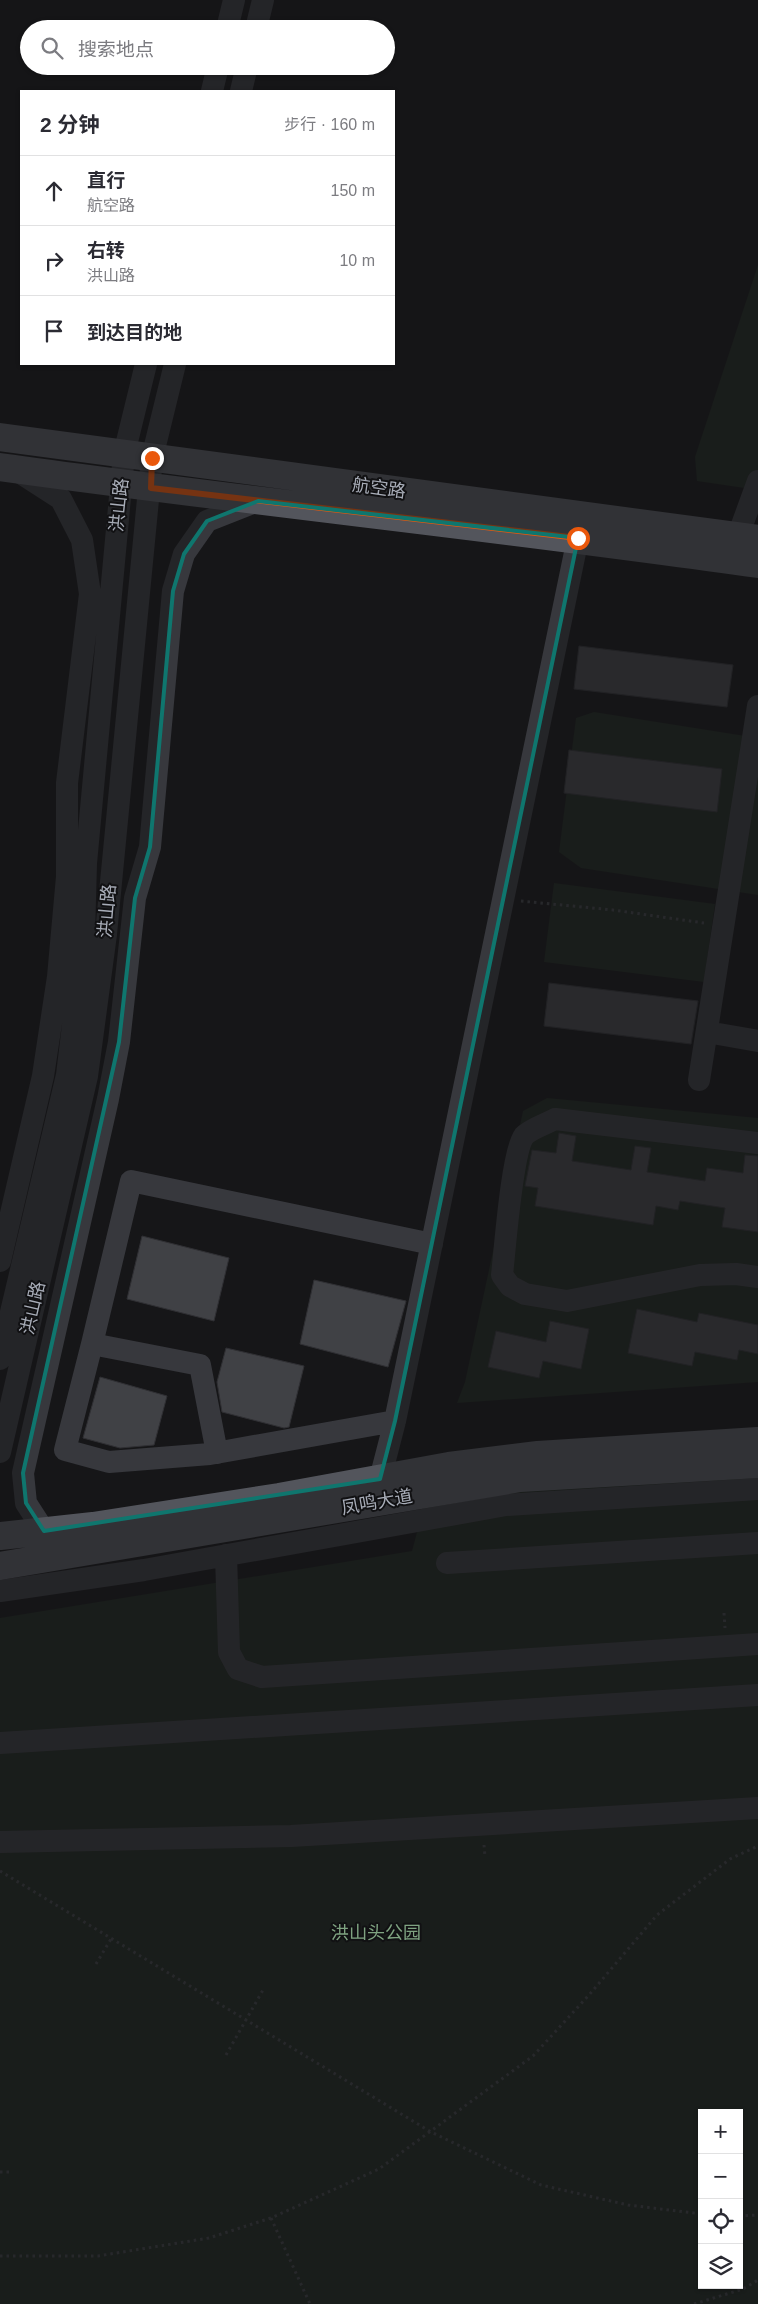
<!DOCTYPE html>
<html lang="zh">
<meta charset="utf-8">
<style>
:root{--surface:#fff;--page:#f7f7f7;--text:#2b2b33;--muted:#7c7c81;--line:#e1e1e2}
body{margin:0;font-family:Arial,"Noto Sans SC",sans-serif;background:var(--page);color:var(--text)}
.controls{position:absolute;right:15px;bottom:15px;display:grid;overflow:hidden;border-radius:0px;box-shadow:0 1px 4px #0004}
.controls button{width:45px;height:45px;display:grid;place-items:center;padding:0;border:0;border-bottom:1px solid var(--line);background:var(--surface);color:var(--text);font:25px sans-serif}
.stop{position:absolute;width:15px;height:15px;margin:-11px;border:4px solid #ea580c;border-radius:50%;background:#fff}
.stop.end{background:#ea580c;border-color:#fff;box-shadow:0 1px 5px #0008}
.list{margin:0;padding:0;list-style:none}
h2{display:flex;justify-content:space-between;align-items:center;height:65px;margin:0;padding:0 20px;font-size:21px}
h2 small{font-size:16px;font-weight:400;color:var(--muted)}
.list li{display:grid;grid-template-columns:32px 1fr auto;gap:15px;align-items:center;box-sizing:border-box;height:70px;padding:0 20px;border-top:1px solid var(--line)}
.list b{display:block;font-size:19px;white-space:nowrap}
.list p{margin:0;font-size:16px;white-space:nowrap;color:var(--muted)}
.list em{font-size:16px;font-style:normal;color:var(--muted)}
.icon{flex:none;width:28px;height:28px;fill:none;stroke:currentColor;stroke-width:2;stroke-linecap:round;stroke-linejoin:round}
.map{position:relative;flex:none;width:758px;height:2304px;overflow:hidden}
.search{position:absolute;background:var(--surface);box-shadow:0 1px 4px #0004;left:20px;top:20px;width:375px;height:55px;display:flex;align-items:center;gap:12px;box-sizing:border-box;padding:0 18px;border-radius:28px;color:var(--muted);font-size:19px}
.panel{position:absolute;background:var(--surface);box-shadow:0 1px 4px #0004;left:20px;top:90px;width:375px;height:275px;border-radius:0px}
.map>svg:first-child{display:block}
.green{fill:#1e261f;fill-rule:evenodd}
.building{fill:#404145;stroke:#303034}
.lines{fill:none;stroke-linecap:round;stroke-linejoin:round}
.path{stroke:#3d3f44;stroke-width:3;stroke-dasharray:2.5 4;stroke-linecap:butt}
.minor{stroke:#37383d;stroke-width:22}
.major{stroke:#53555c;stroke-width:28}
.route{stroke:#ea580c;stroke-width:6}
.marked{fill:none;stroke:#0f766e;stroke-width:4;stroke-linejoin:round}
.labels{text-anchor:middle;stroke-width:4;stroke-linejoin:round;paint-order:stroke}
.street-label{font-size:18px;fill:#a8adb8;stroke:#111113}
.park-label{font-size:18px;fill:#7fa381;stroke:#111113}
</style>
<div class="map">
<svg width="758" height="2304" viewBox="0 0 758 2304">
<rect width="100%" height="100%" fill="#161618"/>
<path class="green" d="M758,265v225l-61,-9 -2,-24z
M594,712l164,26v157l-177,-27 -22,-16 17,-134z
M554,883l161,21 -11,78 -160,-20z
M547,1098l211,20v264l-301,21 8,-21 58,-271z
M758,1450v854h-758v-686l412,-67 15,-56zM702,2113h37v172h-37z"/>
<path class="building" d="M579,646l154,19 -6,42 -153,-18z
M569,750l153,19 -5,43 -153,-19z
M549,983l149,18 -7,43 -147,-18z
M559,1133l17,3 -4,25 59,9 4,-24 16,2 -4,24 58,9 2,-13 36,5 2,-18 13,1v76l-36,-5 3,-19 -45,-7 -2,9 -22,-4 -3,19 -118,-19 3,-18 -13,-2 7,-36 24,3z
M142,1236l87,22 -15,63 -87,-22z
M314,1280l92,21 -18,66 -88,-23z
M637,1309l60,13 2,-9 59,12v29l-19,-4 -2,10 -42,-8 -3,14 -64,-13z
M550,1321l39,8 -8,40 -38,-8 -4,17 -51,-11 8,-36 50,11z
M226,1348l78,18 -15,61 -5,1 -62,-16 -5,-30z
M100,1377l67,19 -13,49 -34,3 -37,-10z"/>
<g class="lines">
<path class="path" d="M521,901l92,9 91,13
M724,1613l1,15
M484,1845l1,12
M0,1871l431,261 110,53 87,20 74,9
M96,1964l15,-25
M226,2055l37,-65
M0,2172h9
M739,2216l19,-1
M271,2218l39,86
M0,2256h98l111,-18 62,-20 108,-49 154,-113 56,-61 68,-80 73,-56 28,-13
M694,2304l49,-15 15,-9"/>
<path class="minor" d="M227,29l7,-29
M256,29l7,-29
M212,91l6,-25
M241,91l6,-25
M738,536l20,-55
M707,1032l51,9
M699,1080l59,-374
M758,1143l-203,-24c-9,5 -25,10 -31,17 -12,16 -19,113 -22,139l8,11 15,8 42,7 133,-26 36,-1 22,3
M0,1261l43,-185 15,-99 9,-100v-94l23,-189 -8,-54 -21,-41 -45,-29
M92,1344l39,-163 301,63
M0,1359l67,-284 17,-141 2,-71 38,-409 22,-90
M0,1452l87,-376 19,-142 46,-476 23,-94
M217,1453l-17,-88 -108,-21 -27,106 44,12 101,-8 185,-33
M380,1479l15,-58 183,-883
M44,1531l-18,-28 -3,-30 85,-374 11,-57 16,-144 15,-51 23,-256 11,-37 23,-33 51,-20
M226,1555l3,97 9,17 24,8 496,-33
M447,1563l311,-20
M0,1591l144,-21 362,-65 252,-16
M0,1743l758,-48
M0,1842l291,-6 467,-28"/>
<path class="major" d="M0,437l758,102
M0,467c252,35 506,61 758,97
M0,1536l93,-10 186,-29 170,-31 89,-11 220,-14
M0,1566l520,-88 238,-14"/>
</g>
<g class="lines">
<path class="route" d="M152,458l-1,30 427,50"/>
</g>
<path d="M0 0H758V2304H0ZM258,501l320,37 -183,883 -15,58 -336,52 -18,-28 -3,-30 96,-431 16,-144 15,-51 23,-256 11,-37 23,-33z" fill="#161618" fill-opacity=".55" fill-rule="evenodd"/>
<path class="marked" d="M258,501l320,37 -183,883 -15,58 -336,52 -18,-28 -3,-30 96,-431 16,-144 15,-51 23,-256 11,-37 23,-33z"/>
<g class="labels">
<g class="street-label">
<text transform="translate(379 488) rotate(8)" y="6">航空路</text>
<text transform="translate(119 505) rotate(-84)" y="6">洪山路</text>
<text transform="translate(107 911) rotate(-85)" y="6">洪山路</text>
<text transform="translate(33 1308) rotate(-77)" y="6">洪山路</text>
<text transform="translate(377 1502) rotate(-10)" y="6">凤鸣大道</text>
</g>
<g class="park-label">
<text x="376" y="1939">洪山头公园</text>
</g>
</g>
</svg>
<div class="controls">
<button>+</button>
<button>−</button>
<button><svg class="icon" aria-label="locate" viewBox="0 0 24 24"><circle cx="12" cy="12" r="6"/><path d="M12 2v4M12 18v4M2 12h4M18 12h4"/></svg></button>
<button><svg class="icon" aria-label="layers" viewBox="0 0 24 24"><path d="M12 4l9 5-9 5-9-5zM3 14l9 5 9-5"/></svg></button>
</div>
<div class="stop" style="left:578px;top:538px"></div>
<div class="stop end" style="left:152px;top:458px"></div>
<div class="search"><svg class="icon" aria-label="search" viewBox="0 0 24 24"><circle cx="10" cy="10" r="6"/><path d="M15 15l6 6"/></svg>搜索地点</div>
<section class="panel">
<h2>2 分钟<small>步行 · 160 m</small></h2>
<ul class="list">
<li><svg class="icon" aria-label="ahead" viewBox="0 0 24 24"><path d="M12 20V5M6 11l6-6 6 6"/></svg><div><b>直行</b><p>航空路</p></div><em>150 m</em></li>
<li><svg class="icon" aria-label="right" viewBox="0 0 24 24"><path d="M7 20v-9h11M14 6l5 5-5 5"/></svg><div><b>右转</b><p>洪山路</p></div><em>10 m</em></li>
<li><svg class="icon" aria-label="arrive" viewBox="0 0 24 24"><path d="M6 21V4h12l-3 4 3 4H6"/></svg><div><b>到达目的地</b></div></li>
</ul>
</section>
</div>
